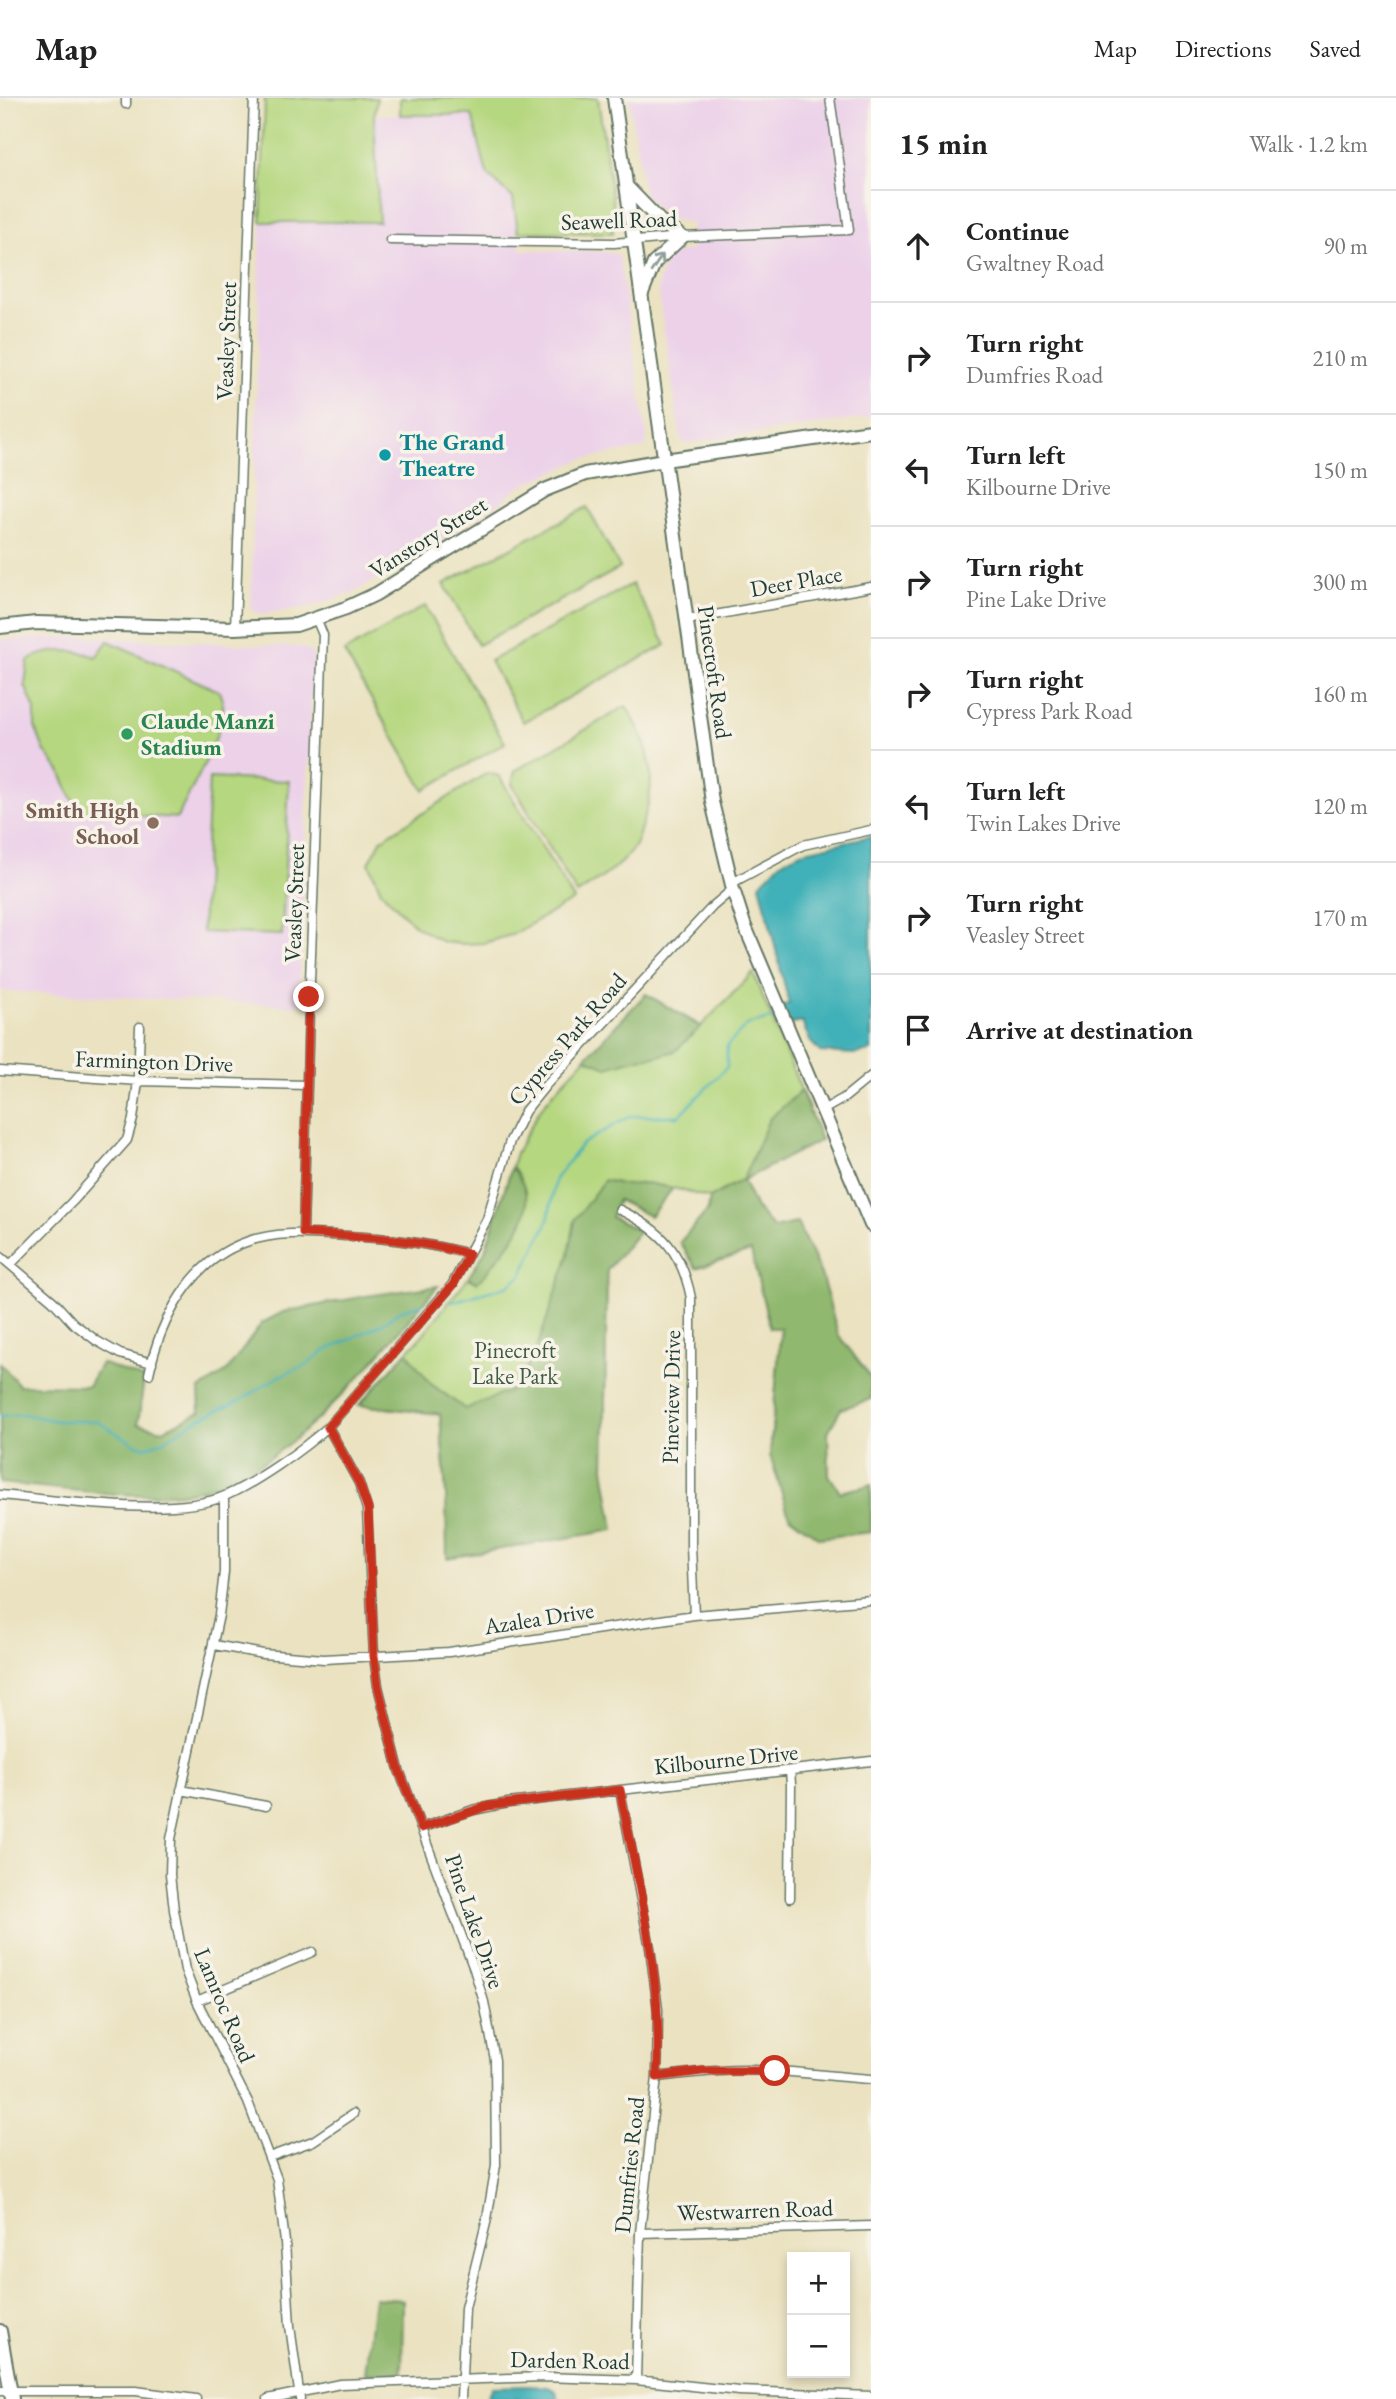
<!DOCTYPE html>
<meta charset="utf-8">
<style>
:root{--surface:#fff;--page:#f2f2f2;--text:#222;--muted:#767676;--line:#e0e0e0}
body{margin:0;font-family:"EB Garamond",serif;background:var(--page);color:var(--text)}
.controls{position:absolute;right:21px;bottom:21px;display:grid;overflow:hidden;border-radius:0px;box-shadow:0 4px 10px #0003}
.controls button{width:63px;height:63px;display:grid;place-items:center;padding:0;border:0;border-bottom:2px solid var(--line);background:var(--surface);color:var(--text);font:35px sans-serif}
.stop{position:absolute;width:21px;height:21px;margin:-16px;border:5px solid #c8321e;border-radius:50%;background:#fff}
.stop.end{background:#c8321e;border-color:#fff;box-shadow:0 2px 7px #0008}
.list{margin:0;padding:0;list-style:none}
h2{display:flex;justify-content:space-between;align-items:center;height:91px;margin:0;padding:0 28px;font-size:30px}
h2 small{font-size:23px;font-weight:400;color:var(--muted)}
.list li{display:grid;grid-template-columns:46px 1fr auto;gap:21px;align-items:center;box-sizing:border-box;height:112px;padding:0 28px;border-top:2px solid var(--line)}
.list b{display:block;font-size:26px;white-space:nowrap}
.list p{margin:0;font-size:23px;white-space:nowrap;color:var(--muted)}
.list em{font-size:23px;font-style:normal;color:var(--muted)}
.icon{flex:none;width:38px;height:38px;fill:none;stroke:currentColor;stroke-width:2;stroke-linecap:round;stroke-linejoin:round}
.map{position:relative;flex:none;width:871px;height:2301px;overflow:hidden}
header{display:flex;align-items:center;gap:42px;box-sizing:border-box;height:98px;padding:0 35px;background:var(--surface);border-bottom:2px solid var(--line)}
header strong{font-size:33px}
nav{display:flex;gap:38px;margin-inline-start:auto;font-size:24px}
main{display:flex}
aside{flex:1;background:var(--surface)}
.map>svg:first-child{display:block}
.built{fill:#ecd1e9}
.green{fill:#b5d77f;stroke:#6a8a5a;stroke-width:2}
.forest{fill:#90b86e;stroke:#587a51;stroke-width:2}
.water{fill:#40b1b8;stroke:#307776;stroke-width:2}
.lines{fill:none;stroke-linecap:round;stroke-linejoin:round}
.stream{stroke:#40b1b8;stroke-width:2.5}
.street-casing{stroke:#667765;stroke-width:11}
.secondary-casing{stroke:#667765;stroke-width:16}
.street{stroke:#fff;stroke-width:8}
.secondary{stroke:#fff;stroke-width:12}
.oneway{stroke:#8f9e9a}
.route{stroke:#c8321e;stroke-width:9}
.culture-dot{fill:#0f9aa8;stroke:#f7f3e8;stroke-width:2.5}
.leisure-dot{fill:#2e9e5b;stroke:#f7f3e8;stroke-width:2.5}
.education-dot{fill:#8d6e63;stroke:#f7f3e8;stroke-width:2.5}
.labels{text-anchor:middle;stroke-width:7;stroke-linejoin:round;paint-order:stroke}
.street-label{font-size:23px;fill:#1f3d34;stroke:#f7f3e8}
.culture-label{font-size:23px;font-weight:bold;fill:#0d838f;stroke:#f7f3e8;text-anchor:start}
.leisure-label{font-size:23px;font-weight:bold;fill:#27864d;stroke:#f7f3e8;text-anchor:start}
.education-label{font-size:23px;font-weight:bold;fill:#785e54;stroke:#f7f3e8;text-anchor:end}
.park-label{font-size:23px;fill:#3d5c43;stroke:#f7f3e8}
</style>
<header>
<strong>Map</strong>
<nav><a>Map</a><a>Directions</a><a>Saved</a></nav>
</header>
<main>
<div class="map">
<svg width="871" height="2301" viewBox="0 0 871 2301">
<rect width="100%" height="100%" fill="#f7f3e8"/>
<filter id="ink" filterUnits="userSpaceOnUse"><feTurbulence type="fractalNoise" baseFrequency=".0143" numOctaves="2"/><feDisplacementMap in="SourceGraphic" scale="14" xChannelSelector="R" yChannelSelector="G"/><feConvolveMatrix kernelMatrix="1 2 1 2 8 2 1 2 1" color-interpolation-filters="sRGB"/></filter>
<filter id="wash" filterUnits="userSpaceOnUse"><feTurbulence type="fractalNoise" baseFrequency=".00686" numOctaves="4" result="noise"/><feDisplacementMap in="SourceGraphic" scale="28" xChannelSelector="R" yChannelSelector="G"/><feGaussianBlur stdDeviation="1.57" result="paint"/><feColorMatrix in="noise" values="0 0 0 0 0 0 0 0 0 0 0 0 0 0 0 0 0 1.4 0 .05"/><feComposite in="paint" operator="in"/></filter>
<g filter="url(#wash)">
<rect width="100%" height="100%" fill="#eae2c0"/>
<path class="built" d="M629,0h242v319l-178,25 -8,1 -4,-4 -23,-148 1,-12 8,-18 9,-8 16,-3 -1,-27 -22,-5 -20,-18 -5,-8z
M472,16l15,59 26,25 8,52 90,2 8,4 28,181 -2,11 -63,11 -63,28 -17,14 -99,63 -49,28 -44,15 -52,7 -7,-7 10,-385h118l-5,-107z
M82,539l221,10 10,8 -15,351 -298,-15v-351z"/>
<path class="green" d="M265,0h112l-3,18 5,106h-118z
M400,0h198l16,113 -3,12 2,10 -95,-1 -5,-34 -26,-24 -15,-59h-72z
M587,409l33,61 -142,77 -34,-61z
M632,486l34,61 -143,77 -33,-61z
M425,508l80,137 -81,47 -80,-138z
M108,543l111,50c2,6 4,10 4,16 -1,31 -32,82 -46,111l-102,-6 1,-5 -16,-36 -15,-19 -10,-25v-17l-10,-25 3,-24c18,-13 48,-12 68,-4z
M626,608c25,40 33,73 16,118 -2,7 -4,15 -7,21 -12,21 -38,36 -58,49l-65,-110 3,-13z
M487,675l12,3 75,124 -63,35 -27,8 -22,1 -19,-2 -29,-17 -33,-34 -12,-28 13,-24z
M209,680l80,3 -7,154 -80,-3z
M753,875l56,136 -66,70 12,28 34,40 22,207 -41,1 11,-127h-11l-19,-78 -41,-52 -37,-10 -23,28 -32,-16 -7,17 28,14 -32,39 -3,198 -158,25 -6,-79 -81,-9 61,-67 48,-60 17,-26 31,-99 23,-42 14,-18 93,-99 55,32z"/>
<path class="forest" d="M646,896l55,33 -26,24 -17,5 -19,2 -32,9 -22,-9z
M801,993l20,49 -78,40 12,27 18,21 24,-5 24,51 17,60 33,44v21l-30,10 -13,23 1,43 11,17 31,-7v47l-52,6 -30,-22 -19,-61 11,-127h-11l-19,-77 -55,17 -16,-26 28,-32 2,-12 33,-19 26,-60z
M512,1069c29,36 11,60 -14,91 -7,9 -11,17 -21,24l-9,-4 17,-27z
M604,1082l22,5 21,-2 26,5 -23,28 -32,-16 -7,17 28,14 -32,39 -3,198 10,62 -167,28 -1,-65 -6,-79 -81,-9 48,-53 23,31 35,26 52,-21 22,-46 30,-88 6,-34z
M438,1188c-64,72 -154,197 -257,207 -57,6 -123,-5 -181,-10v-120l19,22 69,1 13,-23 43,16 -6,45 25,6 37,-18 -1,-22 28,-19 35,-48 21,-11 83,-16z
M374,2200l29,2 -1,73 -37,1z"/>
<path class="water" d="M871,738v215l-16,3 -35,-2 -10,-11 -8,-19 -23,5 -9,-20 19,-3 -29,-120 22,-23 19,-9z
M528,2288l20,1 8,4 2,8h-72l6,-12z"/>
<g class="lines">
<path class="stream" d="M452,1204l55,-16 14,-10 27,-55 7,-42 27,-35 48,-28h49l48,-49v-21l20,-21 31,-8
M0,1318l23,-2 34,7h40l36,22 12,4 16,-5 36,-22 46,-21 35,-22 30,-13 15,-12 59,-28 18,-13 22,-7"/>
</g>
</g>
<g filter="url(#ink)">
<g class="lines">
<g class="street-casing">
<path id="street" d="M126,6v-6
M390,142l224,3 68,-6 167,-7 -19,-132
M687,522l184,-33
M235,530l19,-530
M732,785l71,-38 68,-15
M0,973l138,10 169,4
M823,1012l21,-12 27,-22
M620,1112c42,20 62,42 71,88v248l3,69
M303,1135l6,-225 14,-373 -7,-17
M0,1158l53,45 20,22 24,18 23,13 32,9
M11,1166l62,-63 54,-61 6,-21 5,-38 2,-54
M149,1276c11,-54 42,-113 97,-132 32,-12 68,-8 101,-6 42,2 81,7 122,18
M328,1329l31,56 8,26 7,147 4,30 21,84 75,199 10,33 11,58 1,105 -9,54 -22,89 -4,91
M0,1397c58,5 174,23 225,1 32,-14 77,-46 103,-69l124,-142 35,-66 23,-78 15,-30 21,-26 167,-179 20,-17
M224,1399v75l-5,43 -48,224 -1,36 4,35 11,60 12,31 51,101 29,77 8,63 5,84 10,73
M214,1547l49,9 61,5 125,-7 245,-37 177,-15
M790,1673l1,13 -1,114
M181,1692l85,16
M620,1692l30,158 8,62 -1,67 -17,156 -4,147
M421,1730l52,-18 35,-7 363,-42
M197,1903l115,-49
M657,1979c40,-5 80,-9 121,-6 31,2 62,6 93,8
M269,2059l44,-16 40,-27
M640,2135l231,-7
M0,2293h136l60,8
M268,2301l72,-15 202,-7 94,3 103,11 132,5"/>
</g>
<g class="secondary-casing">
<path id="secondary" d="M614,0l98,704 21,87 11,35 127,301
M628,90l33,34 21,15 -28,26 -12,30
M0,529l36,-4 199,5 61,-3 50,-17 30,-14 169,-104 40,-16 79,-14 207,-29
M0,2233l12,68"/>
</g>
<use href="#street" class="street"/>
<use href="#secondary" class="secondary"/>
</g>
<defs><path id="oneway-shaft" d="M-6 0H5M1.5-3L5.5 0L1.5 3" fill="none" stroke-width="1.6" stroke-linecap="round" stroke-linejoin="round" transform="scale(1.75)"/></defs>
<use class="oneway" href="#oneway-shaft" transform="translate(657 165) rotate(-56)"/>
</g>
<g class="lines" filter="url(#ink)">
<path class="route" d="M309,899l-6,236c60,4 108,5 166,21l-16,31 -125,142 31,56 9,26 6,147 4,30 21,84 22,58 67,-22 132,-16c18,94 44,191 37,287l45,-6h73"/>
</g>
<circle class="culture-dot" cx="385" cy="357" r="7"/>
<circle class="leisure-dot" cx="127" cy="636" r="7"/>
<circle class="education-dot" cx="153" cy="725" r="7"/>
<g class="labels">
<g class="street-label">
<text transform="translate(619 122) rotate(-2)" y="8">Seawell Road</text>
<text transform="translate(226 243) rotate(-88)" y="8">Veasley Street</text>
<text transform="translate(428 439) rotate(-32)" y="8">Vanstory Street</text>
<text transform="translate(796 483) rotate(-10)" y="8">Deer Place</text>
<text transform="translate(715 574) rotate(82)" y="8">Pinecroft Road</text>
<text transform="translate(294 805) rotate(-88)" y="8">Veasley Street</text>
<text transform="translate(567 941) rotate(-49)" y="8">Cypress Park Road</text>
<text transform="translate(154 963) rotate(2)" y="8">Farmington Drive</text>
<text transform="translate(671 1299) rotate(-89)" y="8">Pineview Drive</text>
<text transform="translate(539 1520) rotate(-9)" y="8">Azalea Drive</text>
<text transform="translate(726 1661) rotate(-6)" y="8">Kilbourne Drive</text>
<text transform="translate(475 1823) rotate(71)" y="8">Pine Lake Drive</text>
<text transform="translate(225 1907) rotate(67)" y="8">Lamroc Road</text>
<text transform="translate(629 2067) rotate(-84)" y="8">Dumfries Road</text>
<text transform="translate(755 2112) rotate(-2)" y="8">Westwarren Road</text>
<text transform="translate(570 2262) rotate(1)" y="8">Darden Road</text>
</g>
<g class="culture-label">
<text x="399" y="352">The Grand<tspan x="399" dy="26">Theatre</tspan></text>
</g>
<g class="leisure-label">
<text x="141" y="631">Claude Manzi<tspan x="141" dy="26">Stadium</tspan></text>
</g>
<g class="education-label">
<text x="139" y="720">Smith High<tspan x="139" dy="26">School</tspan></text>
</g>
<g class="park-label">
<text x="515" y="1260">Pinecroft<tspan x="515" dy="26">Lake Park</tspan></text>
</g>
</g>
</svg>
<div class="controls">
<button>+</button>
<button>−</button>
</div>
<div class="stop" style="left:775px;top:1973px"></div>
<div class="stop end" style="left:309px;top:899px"></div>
</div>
<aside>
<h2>15 min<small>Walk · 1.2 km</small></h2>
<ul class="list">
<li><svg class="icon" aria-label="ahead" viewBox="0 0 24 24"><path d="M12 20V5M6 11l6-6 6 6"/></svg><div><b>Continue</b><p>Gwaltney Road</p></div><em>90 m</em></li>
<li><svg class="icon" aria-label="right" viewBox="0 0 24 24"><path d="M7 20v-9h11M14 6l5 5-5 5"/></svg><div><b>Turn right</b><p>Dumfries Road</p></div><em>210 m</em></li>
<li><svg class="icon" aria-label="left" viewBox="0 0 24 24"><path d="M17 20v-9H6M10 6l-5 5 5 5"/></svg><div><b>Turn left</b><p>Kilbourne Drive</p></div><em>150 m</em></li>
<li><svg class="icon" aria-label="right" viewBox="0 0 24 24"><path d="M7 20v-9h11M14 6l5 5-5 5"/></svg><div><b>Turn right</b><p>Pine Lake Drive</p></div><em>300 m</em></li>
<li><svg class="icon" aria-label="right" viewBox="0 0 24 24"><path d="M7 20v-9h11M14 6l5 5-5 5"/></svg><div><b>Turn right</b><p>Cypress Park Road</p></div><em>160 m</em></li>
<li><svg class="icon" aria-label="left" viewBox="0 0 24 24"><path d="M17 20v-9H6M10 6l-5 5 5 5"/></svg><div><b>Turn left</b><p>Twin Lakes Drive</p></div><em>120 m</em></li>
<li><svg class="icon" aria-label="right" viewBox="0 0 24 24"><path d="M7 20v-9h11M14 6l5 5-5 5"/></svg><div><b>Turn right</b><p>Veasley Street</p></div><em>170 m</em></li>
<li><svg class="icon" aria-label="arrive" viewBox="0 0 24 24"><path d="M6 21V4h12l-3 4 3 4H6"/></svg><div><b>Arrive at destination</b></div></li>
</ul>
</aside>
</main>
